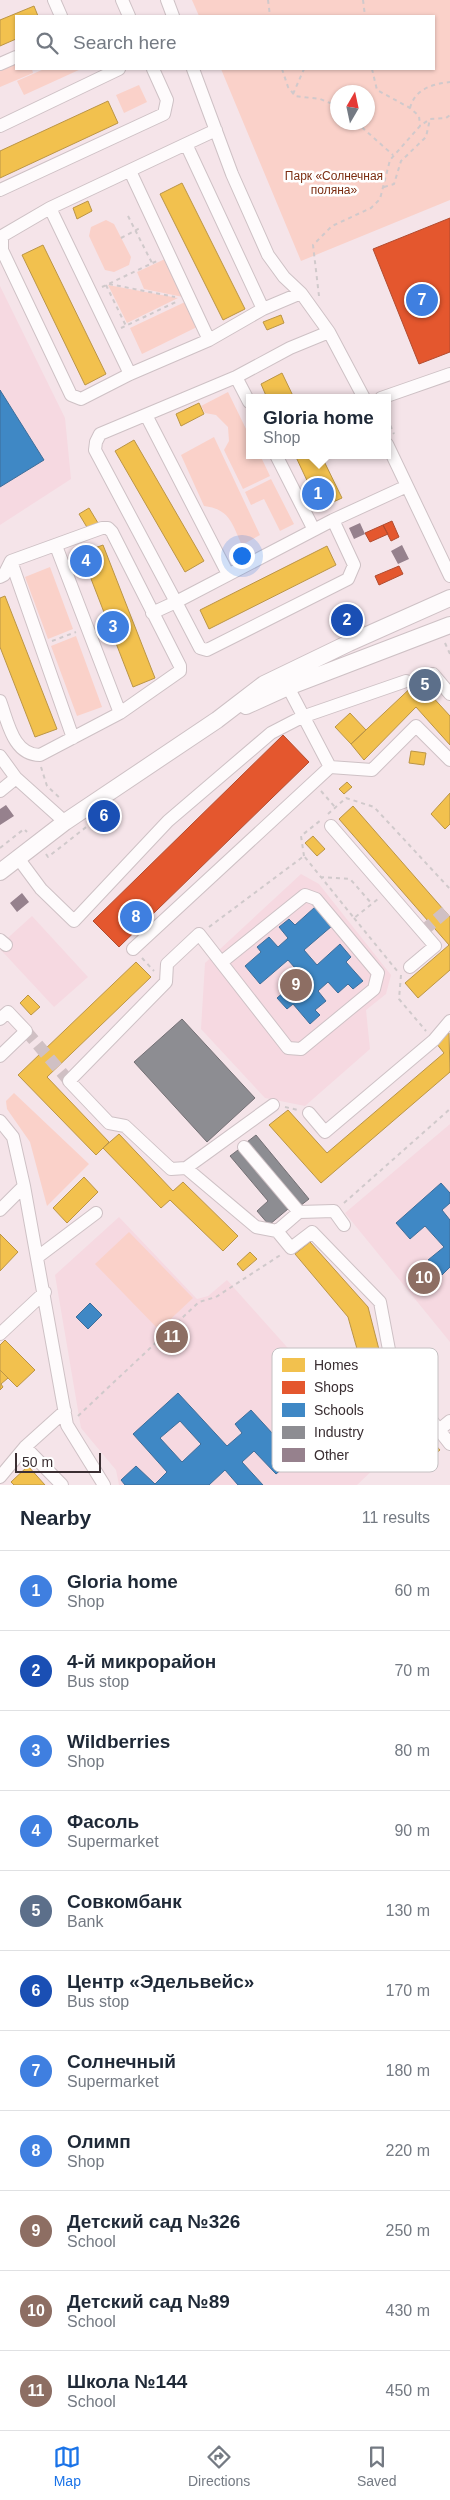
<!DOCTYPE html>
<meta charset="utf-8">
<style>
:root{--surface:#fff;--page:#f6f6f7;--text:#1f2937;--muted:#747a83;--line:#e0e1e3;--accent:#1a73e8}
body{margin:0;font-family:Arial,sans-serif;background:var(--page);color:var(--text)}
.compass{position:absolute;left:330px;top:85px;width:45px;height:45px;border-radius:50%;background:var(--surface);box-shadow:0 1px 4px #0004;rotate:9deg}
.scale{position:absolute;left:15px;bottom:12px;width:86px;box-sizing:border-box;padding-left:5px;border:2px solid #3a2e32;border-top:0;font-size:14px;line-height:18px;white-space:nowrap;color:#3a2e32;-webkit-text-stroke:4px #fff;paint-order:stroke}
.you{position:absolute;left:241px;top:555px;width:18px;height:18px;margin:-12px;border:4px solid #fff;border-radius:50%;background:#1a73e8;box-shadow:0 0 0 8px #1a73e833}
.badge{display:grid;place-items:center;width:32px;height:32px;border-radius:50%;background:var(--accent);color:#fff;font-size:16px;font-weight:700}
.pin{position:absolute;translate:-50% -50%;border:2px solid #fff;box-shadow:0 1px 5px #0006}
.popup{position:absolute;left:246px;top:394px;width:145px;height:65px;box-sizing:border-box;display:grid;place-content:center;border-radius:0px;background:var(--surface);filter:drop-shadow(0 1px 4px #0005);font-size:16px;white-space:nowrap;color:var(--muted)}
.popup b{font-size:19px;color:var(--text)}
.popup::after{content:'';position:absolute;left:50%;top:100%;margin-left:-10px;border:10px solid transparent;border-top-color:var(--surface)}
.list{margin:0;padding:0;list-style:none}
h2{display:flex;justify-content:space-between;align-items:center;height:65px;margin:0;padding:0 20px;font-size:21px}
h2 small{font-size:16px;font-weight:400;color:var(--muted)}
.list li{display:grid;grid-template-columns:32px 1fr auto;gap:15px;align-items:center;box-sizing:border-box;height:80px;padding:0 20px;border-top:1px solid var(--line)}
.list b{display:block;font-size:19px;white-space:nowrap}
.list p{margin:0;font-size:16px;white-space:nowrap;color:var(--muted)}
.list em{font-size:16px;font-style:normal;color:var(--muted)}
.icon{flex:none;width:28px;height:28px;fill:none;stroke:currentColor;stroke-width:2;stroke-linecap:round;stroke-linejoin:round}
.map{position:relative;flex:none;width:450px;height:1485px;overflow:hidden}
.search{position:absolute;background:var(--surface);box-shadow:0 1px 4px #0004;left:15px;right:15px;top:15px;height:55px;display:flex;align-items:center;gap:12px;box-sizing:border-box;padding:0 18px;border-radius:0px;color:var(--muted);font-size:19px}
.sheet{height:945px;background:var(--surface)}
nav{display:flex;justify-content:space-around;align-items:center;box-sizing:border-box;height:70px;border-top:1px solid var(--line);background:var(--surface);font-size:14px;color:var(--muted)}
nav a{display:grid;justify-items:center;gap:2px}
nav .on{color:var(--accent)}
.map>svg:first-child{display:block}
.built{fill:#f6d9e1}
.green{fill:#fad1c9;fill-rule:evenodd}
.homes{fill:#f2c14e;stroke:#bb9546}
.shops{fill:#e4572e;stroke:#b14b2f}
.schools{fill:#3f88c5;stroke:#3e6d99;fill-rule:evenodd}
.industry{fill:#8d8d92;stroke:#747075}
.building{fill:#96818d}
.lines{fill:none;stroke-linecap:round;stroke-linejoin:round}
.minor-tunnel{stroke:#d0c0c4;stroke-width:12;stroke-dasharray:12 6;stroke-linecap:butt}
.minor-casing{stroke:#cec1c5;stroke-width:14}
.major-casing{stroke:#cec1c5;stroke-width:18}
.path{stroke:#d0c9cb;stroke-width:2;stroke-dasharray:4 4;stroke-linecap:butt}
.minor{stroke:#fefbfc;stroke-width:12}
.major{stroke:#fefbfc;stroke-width:16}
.labels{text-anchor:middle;stroke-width:5;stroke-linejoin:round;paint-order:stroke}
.park-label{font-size:12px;fill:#7c2f13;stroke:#fff}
.key{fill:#fff;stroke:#c4c0c2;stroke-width:1}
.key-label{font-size:14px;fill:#3a2e32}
</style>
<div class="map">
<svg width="450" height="1485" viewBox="0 0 450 1485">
<rect width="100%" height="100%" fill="#f5e4e9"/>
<path class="built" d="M0,286l65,132 6,61 -71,46z
M301,874l18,10 72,91 -5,19 -20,16 4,39 -65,57 -40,-8 -64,-69 4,-66z
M32,916l56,61 -34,30 -54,-58v-4z
M450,1124v218l-105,-129z
M119,1217l78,82 11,-3 19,-16 85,95 68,88 -23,22h-238l-3,-15 -35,-42 -26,-153z"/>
<path class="green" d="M192,0h258v200l-149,61 -80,-192h213v-53h-235zM338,92h30v30h-30z
M16,63v6h16l1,4 -33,14v-17z
M44,69h37l-57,26 -7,-14z
M139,85l8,17 -23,11 -8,-18z
M106,220l8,4 17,33 -2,8 -15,7 -9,-2 -16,-34 2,-9z
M165,259l18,38 -39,-8 -7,-17z
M108,285l70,13 -51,25z
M185,302l12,25 -55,27 -12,-26z
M228,392l21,43v20h11l10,21 -27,13 -19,-39 5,-9 -1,-14 -12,-12 -11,-2 -4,-7z
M214,437l46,98 -18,10c-10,-21 -12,-36 -38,-39l-23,-51z
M271,479l23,45 -14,7 -16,-32 -13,6 -6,-13z
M50,567l23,62 -25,10 -23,-62z
M76,636l26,71 -25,9 -26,-70z
M14,1093l75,71 -42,42 -17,-64 -23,-33 -1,-8z
M129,1232l64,66 -34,32 -64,-66z"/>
<path class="homes" d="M34,6l4,10h-22v23l-16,7v-26z
M108,101l10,22 -118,55v-27z
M182,183l63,126 -22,11 -63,-126z
M88,201l4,10 -15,8 -4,-11z
M43,245l63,129 -21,11 -63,-130z
M281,315l3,8 -17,7 -4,-8z
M282,373l12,25h-27l-6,-14z
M199,403l5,11 -23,12 -5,-12z
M134,440l70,121 -19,11 -70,-121z
M295,455h26l21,43 -22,10z
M89,508l9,15 -10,6 -9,-15z
M103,545l52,133 -22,9 -52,-134z
M327,546l9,19 -127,64 -9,-19z
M5,596l52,133 -22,8 -35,-90v-49z
M418,681l32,35v29l-34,-38 -52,53 -13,-16z
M350,713l16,17 -15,14 -16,-17z
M411,751l15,2 -2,12 -15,-2z
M347,782l5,5 -8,7 -5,-5z
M450,793v31l-5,5 -14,-15z
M353,806l97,111v53l-32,28 -13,-15 44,-38 -110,-126z
M313,836l12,13 -8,7 -12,-13z
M136,962l15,15 -104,100 62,65 -13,13 -78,-80z
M28,995l12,12 -9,8 -11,-12z
M449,1033l1,39 -129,111 -52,-58 19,-15 39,43 117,-100 -8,-10z
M119,1134l54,57 10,-9 55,54 -15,15 -53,-51 -9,8 -58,-60z
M84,1177l14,15 -31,31 -14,-15z
M0,1234l18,18 -18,19z
M310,1242l58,65 23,89 49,54 -16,14 -50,-55 -26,-92 -53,-63z
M250,1252l7,7 -14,12 -6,-7z
M5,1340l30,30 -18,17 -17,-17v-25z
M0,1370l8,8 -7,6 2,3 -3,3z
M28,1466l17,19h-31l-3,-3z"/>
<path class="shops" d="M450,218v134l-31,12 -46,-115z
M392,521l7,16 -8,4 -8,-16z
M383,525l5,9 -18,8 -5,-9z
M399,566l4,8 -24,11 -4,-9z
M283,735l26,27 -190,185 -26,-26z"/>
<path class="schools" d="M0,390l44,70 -44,27z
M315,907l17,19 -28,24 13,15 23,-21 11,13 -5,5 17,19 -10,8 -5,-5 -10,9 -10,-11 -10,9 8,10 -11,9 5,5 -10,9 -17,-20 -6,5 -10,-11 25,-22 -14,-16 -28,24 -15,-18 16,-14 -4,-5 12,-10 9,10 10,-9 -9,-11 10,-8 6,6z
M441,1183l9,10v10l-8,7 8,10v47l-8,8 -14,-15 16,-13 -19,-21 -15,13 -14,-16z
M90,1303l12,12 -14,14 -12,-12z
M178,1393l49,53 15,-13 -7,-9 16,-14 44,48 -19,16 -22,-23 -12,11 21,23h-25l-13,-15 -16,15h-84l-4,-5 15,-14 19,18 12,-12 -34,-38zM180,1421l21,23 -19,18 -22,-24z"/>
<path class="industry" d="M182,1019l73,79 -48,44 -73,-80z
M256,1135l53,64 -9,7 -53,-64z
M238,1150l50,59 -19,16 -12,-14 11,-10 -38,-45z"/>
<path class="building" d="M360,523l5,11 -11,5 -5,-11z
M402,545l7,14 -11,5 -7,-13z
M6,805l8,11 -14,9v-16z
M22,893l7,9 -12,10 -7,-9z"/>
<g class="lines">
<path class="minor-tunnel" d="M423,931l27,-23
M26,1031l43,50"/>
<g class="minor-casing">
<path id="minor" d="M54,0l7,16
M122,0l7,16
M167,0l6,16
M0,64l16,-7
M193,69l39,105 36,81 16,22 17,16 28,39 35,66
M0,126l119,-57
M186,144l77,165 -54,31 -79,34 -49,25 -10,-4 -69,-145v-14l48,-28z
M186,144l30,-14
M130,171l79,169
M0,190l164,-76 3,-14 -14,-31
M50,208l80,166
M263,309l38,-16
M236,377l13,25
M381,398l69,-24
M146,415l82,159
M387,444l63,132
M276,455l38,75
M333,520l21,45 -6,14 -141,71 -7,-2 -24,-46 157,-82 74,-34
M56,546l64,167
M11,561l62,177
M0,577l4,-2 7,-14 91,-33h6l4,4 68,134v5l-60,42 -80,42c-27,0 -32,-33 -40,-54
M152,613l24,-11 -81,-152 1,-8 4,-8 136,-57 54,-29 39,-16
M433,674l17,20
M0,756l16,22 49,44
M330,767l42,3 44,-44 34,34
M0,791l16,-13
M331,826l104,120 -25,21
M18,858l23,31 33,32 94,-100 103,-88 31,-16 104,-36
M0,940l6,5
M133,949l197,-182 -42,-80
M223,961l82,-66 11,4 62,74 -4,16 -73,60 -13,-1 -89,-114 -32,30 -1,18 -97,99 40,42 16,3 46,43 15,-1 70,59 21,4 14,17 21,-16 68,70 13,69 57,73
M0,1019l8,-7 18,19 -26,25
M309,1113l16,19 109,-92 16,-19
M0,1121l13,16 11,49 43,239 37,60
M244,1147l55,65
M186,1168l87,-63
M0,1210l24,-24
M277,1231l22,-19 35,-1 10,14
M39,1256l57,-43
M0,1334l45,-42
M439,1430l11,-9
M25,1447l37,38
M0,1477l25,-30 40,-36"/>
</g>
<g class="major-casing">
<path id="major" d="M246,706l42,-19 162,-62
M0,872l65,-50 152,-102 47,-36 85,-41 101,-45"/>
</g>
<path class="path" d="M268,0l2,16
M363,0l2,16
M282,69l6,18 7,9 25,3 18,7
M372,69l5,21 33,18 9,8 1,10
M293,94l11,-25
M410,108c5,-19 22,-24 40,-26
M356,122l37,33
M384,187l10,-3 7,-23 25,-24 4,-18
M128,216l24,47
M121,238l21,-11
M109,284l66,13
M106,285l20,41
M102,287l57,-27
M319,296l-6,-51 19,-19 39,-18 9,-9 10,-39 30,-34 10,-7 16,-1 4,-3
M121,328l57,-27
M387,418l7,16
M343,458l6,-3
M52,641l24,-9
M445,643l5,11
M41,767l6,19 14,13
M321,791l14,16
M328,814l18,-16 28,9 76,82
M0,848l24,-19 3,3
M46,854l2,3 51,-40
M304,856l-3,-20 20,-16
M320,877l30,2 22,25
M354,918l44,54
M209,927l95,-71 50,62 24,-19
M142,958l12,13
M401,975l-2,24 27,32
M285,1107l13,3
M344,1203l106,-94
M78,1416l121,-114 17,-5 66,-43"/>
<use href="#minor" class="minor"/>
<use href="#major" class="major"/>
</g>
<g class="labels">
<g class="park-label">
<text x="334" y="180">Парк «Солнечная<tspan x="334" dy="14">поляна»</tspan></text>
</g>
</g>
<rect x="272" y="1348" width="166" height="124" rx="8" class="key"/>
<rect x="282" y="1358" width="23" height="14" fill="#f2c14e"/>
<rect x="282" y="1381" width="23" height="13" fill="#e4572e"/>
<rect x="282" y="1403" width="23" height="14" fill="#3f88c5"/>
<rect x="282" y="1426" width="23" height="13" fill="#8d8d92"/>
<rect x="282" y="1448" width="23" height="14" fill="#96818d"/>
<g class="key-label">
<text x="314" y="1370">Homes</text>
<text x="314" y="1392">Shops</text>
<text x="314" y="1415">Schools</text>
<text x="314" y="1437">Industry</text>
<text x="314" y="1460">Other</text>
</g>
</svg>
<svg class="compass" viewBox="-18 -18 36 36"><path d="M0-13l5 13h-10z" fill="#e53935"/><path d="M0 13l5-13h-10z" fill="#747a83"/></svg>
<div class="scale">50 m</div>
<div class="you"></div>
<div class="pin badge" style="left:318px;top:494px;background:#3f7fe0">1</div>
<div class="popup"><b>Gloria home</b>Shop</div>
<div class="pin badge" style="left:347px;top:620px;background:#1a4fb4">2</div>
<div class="pin badge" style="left:113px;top:627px;background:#3f7fe0">3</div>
<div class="pin badge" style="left:86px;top:561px;background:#3f7fe0">4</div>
<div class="pin badge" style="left:425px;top:685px;background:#5c6f8a">5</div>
<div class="pin badge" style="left:104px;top:816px;background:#1a4fb4">6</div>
<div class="pin badge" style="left:422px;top:300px;background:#3f7fe0">7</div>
<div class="pin badge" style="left:136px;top:917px;background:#3f7fe0">8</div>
<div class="pin badge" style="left:296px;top:985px;background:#8d6e63">9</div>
<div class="pin badge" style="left:424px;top:1278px;background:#8d6e63">10</div>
<div class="pin badge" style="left:172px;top:1337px;background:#8d6e63">11</div>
<div class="search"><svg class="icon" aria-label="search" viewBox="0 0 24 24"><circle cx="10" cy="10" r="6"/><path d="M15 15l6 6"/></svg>Search here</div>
</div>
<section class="sheet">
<h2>Nearby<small>11 results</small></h2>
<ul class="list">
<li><span class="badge" style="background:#3f7fe0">1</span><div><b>Gloria home</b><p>Shop</p></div><em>60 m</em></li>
<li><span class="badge" style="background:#1a4fb4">2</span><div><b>4-й микрорайон</b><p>Bus stop</p></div><em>70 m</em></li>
<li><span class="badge" style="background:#3f7fe0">3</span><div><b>Wildberries</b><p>Shop</p></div><em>80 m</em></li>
<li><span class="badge" style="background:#3f7fe0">4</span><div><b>Фасоль</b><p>Supermarket</p></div><em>90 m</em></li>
<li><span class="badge" style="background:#5c6f8a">5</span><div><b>Совкомбанк</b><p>Bank</p></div><em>130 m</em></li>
<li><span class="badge" style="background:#1a4fb4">6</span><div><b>Центр «Эдельвейс»</b><p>Bus stop</p></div><em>170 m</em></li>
<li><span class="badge" style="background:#3f7fe0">7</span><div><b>Солнечный</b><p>Supermarket</p></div><em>180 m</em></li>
<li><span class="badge" style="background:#3f7fe0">8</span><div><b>Олимп</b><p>Shop</p></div><em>220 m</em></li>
<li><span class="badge" style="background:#8d6e63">9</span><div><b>Детский сад №326</b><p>School</p></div><em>250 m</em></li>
<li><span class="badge" style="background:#8d6e63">10</span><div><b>Детский сад №89</b><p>School</p></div><em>430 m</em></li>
<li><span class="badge" style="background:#8d6e63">11</span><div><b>Школа №144</b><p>School</p></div><em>450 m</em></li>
</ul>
</section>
<nav>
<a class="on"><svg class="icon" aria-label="map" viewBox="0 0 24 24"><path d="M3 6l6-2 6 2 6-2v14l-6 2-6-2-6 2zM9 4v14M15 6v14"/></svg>Map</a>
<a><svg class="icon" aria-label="directions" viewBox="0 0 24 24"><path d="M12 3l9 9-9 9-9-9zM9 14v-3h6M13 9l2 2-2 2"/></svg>Directions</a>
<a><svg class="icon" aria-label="saved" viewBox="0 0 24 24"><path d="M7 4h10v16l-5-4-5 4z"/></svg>Saved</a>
</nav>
